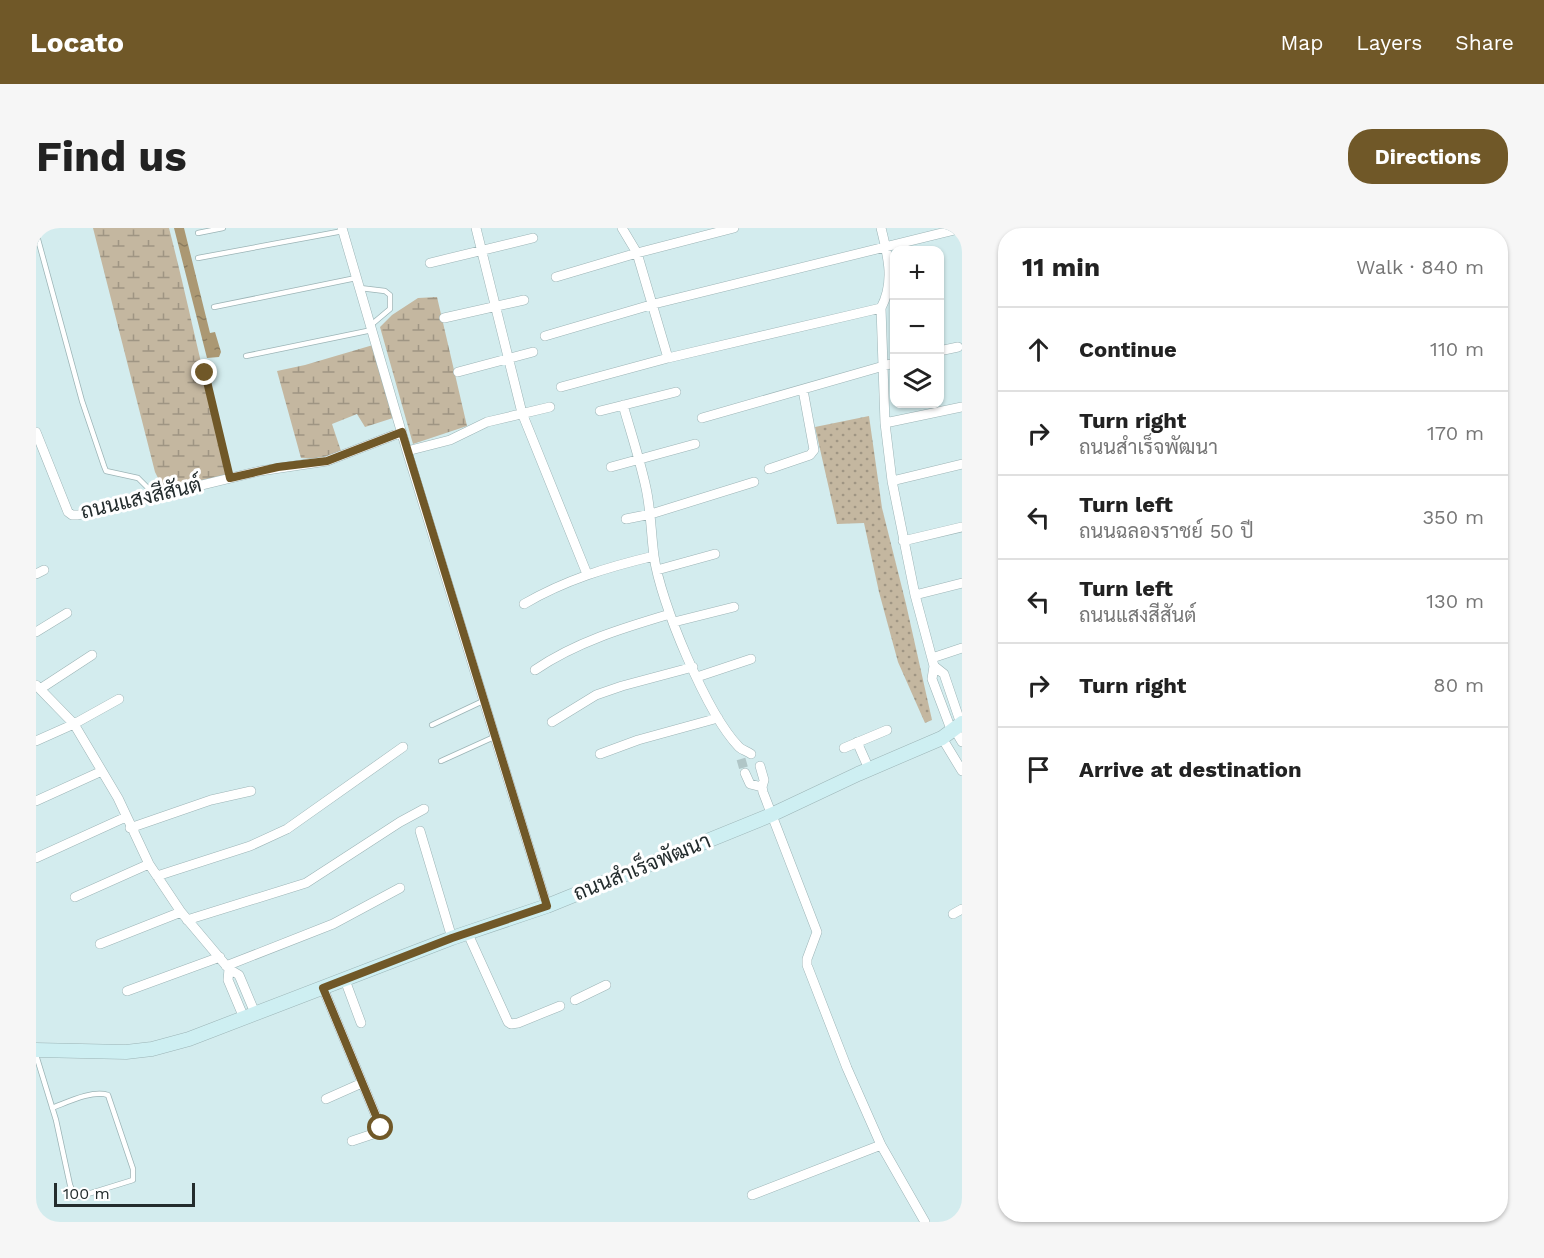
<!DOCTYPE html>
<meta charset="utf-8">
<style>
:root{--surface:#fff;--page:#f6f6f6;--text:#222;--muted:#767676;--line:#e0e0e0;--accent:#705828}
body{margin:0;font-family:"Work Sans",Sarabun,sans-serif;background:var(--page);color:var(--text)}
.controls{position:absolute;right:18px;top:18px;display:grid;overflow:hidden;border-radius:12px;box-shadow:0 2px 4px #0004}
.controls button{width:54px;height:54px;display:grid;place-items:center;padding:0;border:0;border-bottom:2px solid var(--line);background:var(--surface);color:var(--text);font:30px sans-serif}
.scale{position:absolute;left:18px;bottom:15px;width:141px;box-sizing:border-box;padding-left:6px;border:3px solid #232c2d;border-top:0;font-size:16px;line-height:21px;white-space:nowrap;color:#232c2d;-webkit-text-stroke:4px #fff;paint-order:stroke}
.stop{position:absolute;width:18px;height:18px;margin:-14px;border:4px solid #705828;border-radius:50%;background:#fff}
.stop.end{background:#705828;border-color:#fff;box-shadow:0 2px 6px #0008}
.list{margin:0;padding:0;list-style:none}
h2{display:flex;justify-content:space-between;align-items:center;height:78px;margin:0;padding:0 24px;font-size:26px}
h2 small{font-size:20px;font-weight:400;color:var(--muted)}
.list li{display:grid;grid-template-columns:39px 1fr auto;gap:18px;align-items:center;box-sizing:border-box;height:84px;padding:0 24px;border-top:2px solid var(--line)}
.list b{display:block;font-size:22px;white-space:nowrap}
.list p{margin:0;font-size:20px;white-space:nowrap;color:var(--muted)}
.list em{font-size:20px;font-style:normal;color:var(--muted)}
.icon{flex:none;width:33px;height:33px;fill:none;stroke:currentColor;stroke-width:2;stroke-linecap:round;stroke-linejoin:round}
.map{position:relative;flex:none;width:926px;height:994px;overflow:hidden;border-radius:24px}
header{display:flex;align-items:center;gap:36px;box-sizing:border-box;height:84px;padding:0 30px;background:var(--accent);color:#fff}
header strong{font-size:28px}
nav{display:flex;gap:33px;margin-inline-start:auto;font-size:21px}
.intro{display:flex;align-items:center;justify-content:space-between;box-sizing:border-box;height:144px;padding:0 36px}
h1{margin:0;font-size:42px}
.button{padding:15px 27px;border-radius:24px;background:var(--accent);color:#fff;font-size:21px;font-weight:700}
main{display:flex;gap:36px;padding:0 36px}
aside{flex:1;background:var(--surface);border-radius:24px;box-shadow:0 2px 4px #0004}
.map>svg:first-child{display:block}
.wetland{fill:url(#wetland-marsh)}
.park{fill:url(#park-dots)}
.water{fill:url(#water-ripples)}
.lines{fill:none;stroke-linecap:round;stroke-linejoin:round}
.street-tunnel{stroke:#b0c6c7;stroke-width:9;stroke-dasharray:9 4.5;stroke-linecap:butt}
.lane-casing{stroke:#9cb4b6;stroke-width:6}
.street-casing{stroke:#9cb4b6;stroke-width:10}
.secondary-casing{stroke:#9cb4b6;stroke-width:15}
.lane{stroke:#fff;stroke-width:4.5}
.street{stroke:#fff;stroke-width:9}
.secondary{stroke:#ceeff2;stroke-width:14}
.route{stroke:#705828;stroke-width:8}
.labels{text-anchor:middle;stroke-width:6;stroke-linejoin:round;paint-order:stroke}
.street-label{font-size:21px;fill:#232c2d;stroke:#fff}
</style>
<header>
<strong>Locato</strong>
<nav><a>Map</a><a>Layers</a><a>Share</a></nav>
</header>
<div class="intro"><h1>Find us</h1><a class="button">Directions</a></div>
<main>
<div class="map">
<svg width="926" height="994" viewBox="0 0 926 994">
<defs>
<pattern id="wetland-marsh" width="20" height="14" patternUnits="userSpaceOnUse" patternTransform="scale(1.5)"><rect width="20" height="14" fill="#c4b7a0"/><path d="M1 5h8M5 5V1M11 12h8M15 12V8" fill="none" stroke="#9f9583"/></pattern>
<pattern id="park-dots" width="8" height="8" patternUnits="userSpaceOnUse" patternTransform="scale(1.5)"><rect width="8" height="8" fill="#c4b7a0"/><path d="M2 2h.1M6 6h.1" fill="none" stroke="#9f9583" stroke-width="1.8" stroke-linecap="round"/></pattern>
<pattern id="water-ripples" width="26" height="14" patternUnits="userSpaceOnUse" patternTransform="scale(1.5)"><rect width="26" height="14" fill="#ab9873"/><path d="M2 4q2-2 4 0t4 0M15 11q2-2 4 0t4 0" fill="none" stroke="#8b7c5f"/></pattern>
</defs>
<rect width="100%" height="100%" fill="#d3ecee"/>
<path class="wetland" d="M57,0h76c21,82 38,165 59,247l-65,13 -8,-16z
M401,69l30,129 -54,18 -33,-117 12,-12 26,-17z
M337,117l20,73 -28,9 -8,-13 -25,10 9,27 -21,8 -19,-1 -24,-87 28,-6z"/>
<path class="park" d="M833,188l13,92 24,96 26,116 -7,3 -27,-61 -19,-70 -15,-69 -27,1 -22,-97z"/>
<path class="water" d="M138,0h10l26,105 5,-1 6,20 -2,5 -12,1z"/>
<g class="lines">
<path class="street-tunnel" d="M705,531l4,14"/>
<g class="lane-casing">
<path id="lane" d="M0,4l46,169 22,65 2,5 32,7 18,18
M162,5l25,-5
M162,30l145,-27
M324,60l25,3 5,4v14l-19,16
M178,79l142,-29
M210,128l126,-26
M169,145l25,105
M396,497l51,-24
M405,533l53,-24
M0,827l20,65 14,65 4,9 4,3 55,-17v-11l-25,-74c-16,-5 -40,7 -56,13"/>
</g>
<g class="street-casing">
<path id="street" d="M306,0l65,223 140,455
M440,0l46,185 65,161
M586,0l15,25 31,105
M845,0c7,28 14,54 0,80l4,115 7,58 23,114 19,71 -2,13 20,53
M394,35l103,-25
M520,49l81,-24 97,-25
M408,90l80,-18
M509,108l109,-32 308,-76
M903,123l19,-4
M422,144l75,-20
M525,159l107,-29 213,-50
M587,177c8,28 17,55 23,83 5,23 5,46 8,68 6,46 53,158 85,191 3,3 8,4 12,7
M564,183l76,-19
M666,190l192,-55
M849,195l77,-16
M0,204l32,80 4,3h6l182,-44 67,-10 75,-29
M371,223l43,-11 37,-18 63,-15
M575,239l84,-23
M733,241l41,-14 4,-5 -11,-60
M856,253l70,-17
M590,291l25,-5 103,-32
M867,313l59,-14
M621,342l58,-16
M0,346l8,-4
M879,367l47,-12
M488,376c41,-24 84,-37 130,-48
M638,394l60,-15
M0,404l31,-19
M896,430l30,-10
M898,438l10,8 17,50
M499,442c41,-28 88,-42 135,-56
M661,449l54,-18
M0,457l38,39 44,74 31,66 32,48 48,57 10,6 16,38
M4,461l52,-34
M516,494l44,-27 26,-9 71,-19
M919,502l7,12
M906,510l20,33
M0,513l38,-17 45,-25
M821,514l12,27
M808,520l43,-18
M564,526l38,-14 80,-22
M724,538l4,14 -2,7 1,5 54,140 -10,27v6l40,103 34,77 44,77
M709,545l5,11 12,3
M0,573l66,-30
M94,600l81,-28 40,-9
M384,603l32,107
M0,630l90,-41
M121,648l93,-30 37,-17 116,-82
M39,669l74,-33
M917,686l9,-5
M151,692l119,-37 94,-61 24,-13
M432,706l40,88 3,2 7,-1 42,-17
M64,716l81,-32
M190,738l107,-42 67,-36
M193,741l-1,11 16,38
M309,752l16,43
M287,760l58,140 -2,4 -27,9
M91,763l93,-34
M539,772l31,-15
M290,871l36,-16
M716,967l129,-50"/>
</g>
<g class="secondary-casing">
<path id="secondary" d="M0,822l90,2 26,-3 37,-10 263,-101 95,-32 224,-91 87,-41 84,-36 20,-15"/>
</g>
<use href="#lane" class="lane"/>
<use href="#street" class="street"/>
<use href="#secondary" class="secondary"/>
</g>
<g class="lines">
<path class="route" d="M169,145l25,105 48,-11 49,-6 75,-29 145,474 -95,32 -129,50 58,140"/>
</g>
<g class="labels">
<g class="street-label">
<text transform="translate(105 270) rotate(-13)" y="7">ถนนแสงสีสันต์</text>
<text transform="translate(606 639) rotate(-22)" y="7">ถนนสำเร็จพัฒนา</text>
</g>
</g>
</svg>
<div class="controls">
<button>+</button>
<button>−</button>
<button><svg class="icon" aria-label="layers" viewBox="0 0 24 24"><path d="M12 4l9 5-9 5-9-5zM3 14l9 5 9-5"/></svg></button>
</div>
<div class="scale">100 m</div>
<div class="stop" style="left:345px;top:900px"></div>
<div class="stop end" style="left:169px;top:145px"></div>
</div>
<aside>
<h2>11 min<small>Walk · 840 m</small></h2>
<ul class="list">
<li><svg class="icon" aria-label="ahead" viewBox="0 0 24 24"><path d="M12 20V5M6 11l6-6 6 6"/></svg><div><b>Continue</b></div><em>110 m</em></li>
<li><svg class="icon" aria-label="right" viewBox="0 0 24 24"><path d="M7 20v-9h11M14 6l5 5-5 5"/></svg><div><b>Turn right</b><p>ถนนสำเร็จพัฒนา</p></div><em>170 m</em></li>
<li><svg class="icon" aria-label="left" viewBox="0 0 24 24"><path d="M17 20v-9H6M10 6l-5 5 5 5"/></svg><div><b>Turn left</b><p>ถนนฉลองราชย์ 50 ปี</p></div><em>350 m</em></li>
<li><svg class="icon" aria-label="left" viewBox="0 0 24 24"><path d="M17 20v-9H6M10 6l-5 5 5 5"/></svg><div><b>Turn left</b><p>ถนนแสงสีสันต์</p></div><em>130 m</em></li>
<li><svg class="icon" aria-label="right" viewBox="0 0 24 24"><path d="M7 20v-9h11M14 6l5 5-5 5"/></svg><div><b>Turn right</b></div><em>80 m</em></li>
<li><svg class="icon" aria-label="arrive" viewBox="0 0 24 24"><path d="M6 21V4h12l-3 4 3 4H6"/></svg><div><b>Arrive at destination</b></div></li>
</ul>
</aside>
</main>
